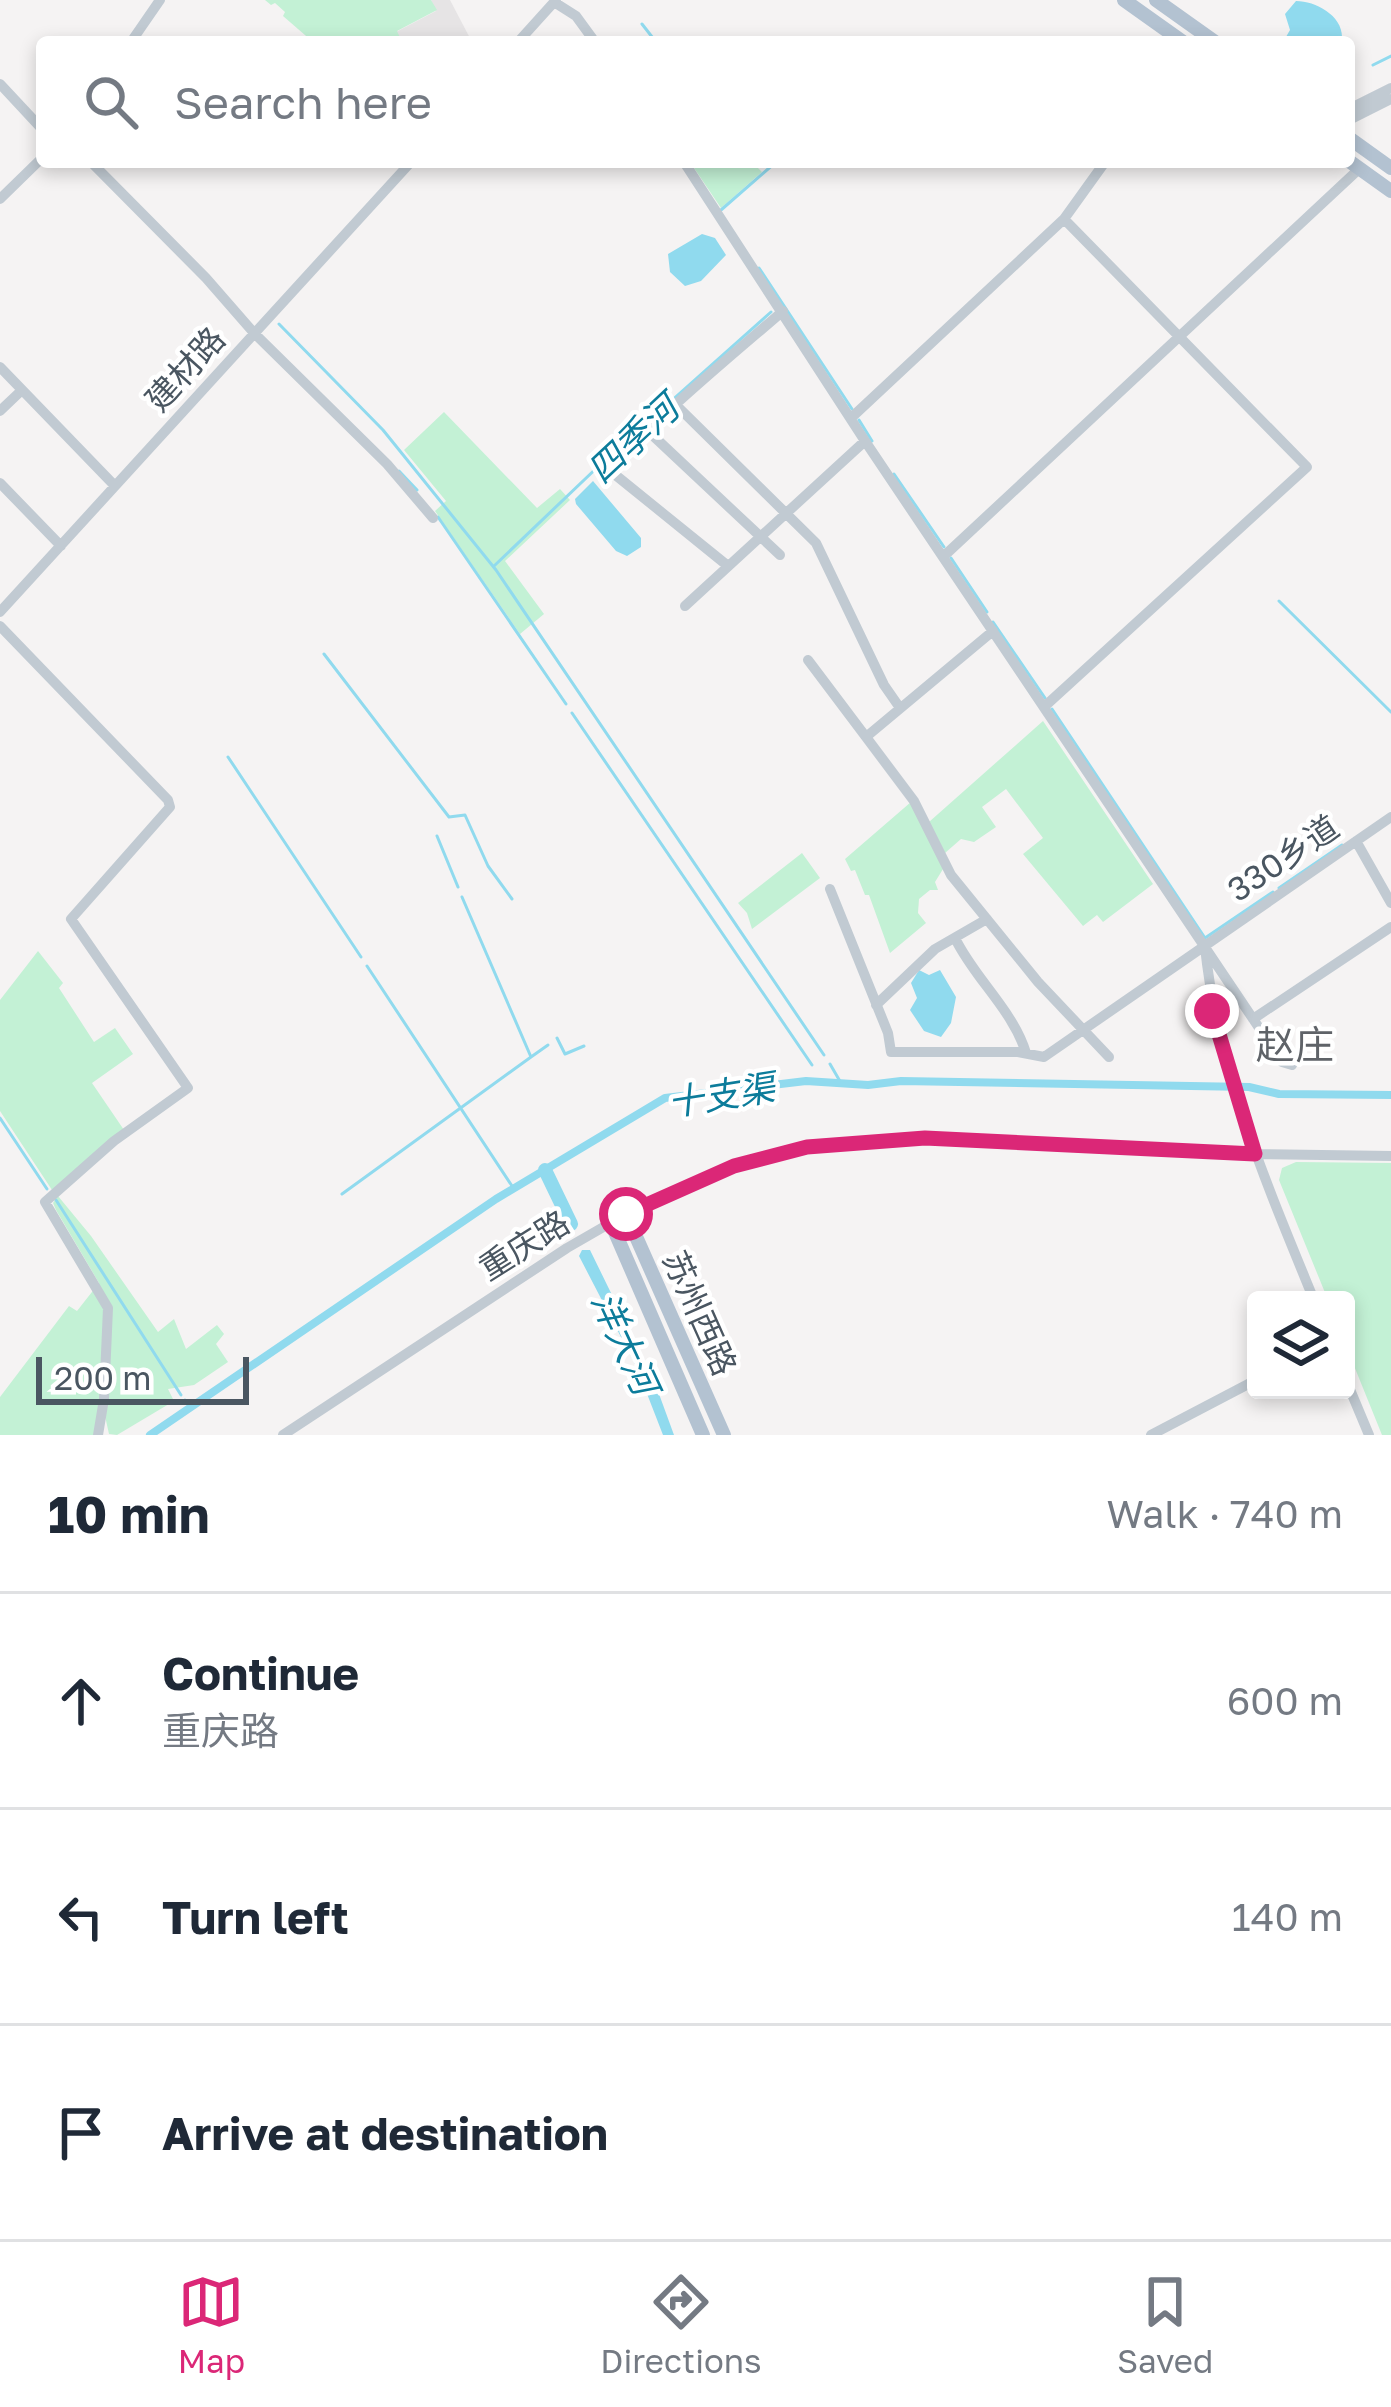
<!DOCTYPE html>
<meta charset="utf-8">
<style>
:root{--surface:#fff;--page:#f2f2f3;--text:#1f2937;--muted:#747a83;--line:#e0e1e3;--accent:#db2777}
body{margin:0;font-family:"Golos Text","Noto Sans SC",sans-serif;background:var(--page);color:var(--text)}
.controls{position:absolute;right:36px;bottom:36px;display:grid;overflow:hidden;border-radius:12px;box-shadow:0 6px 18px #0003}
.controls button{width:108px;height:108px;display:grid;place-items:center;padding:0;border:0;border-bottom:3px solid var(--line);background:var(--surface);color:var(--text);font:60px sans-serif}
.scale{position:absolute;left:36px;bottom:30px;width:213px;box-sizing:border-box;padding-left:12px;border:6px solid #4a5661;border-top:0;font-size:33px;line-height:42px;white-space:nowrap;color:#4a5661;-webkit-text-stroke:9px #fff;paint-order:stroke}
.stop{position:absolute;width:36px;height:36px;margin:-27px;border:9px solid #db2777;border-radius:50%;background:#fff}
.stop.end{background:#db2777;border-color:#fff;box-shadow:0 3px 12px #0008}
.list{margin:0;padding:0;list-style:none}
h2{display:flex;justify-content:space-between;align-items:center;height:156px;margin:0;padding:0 48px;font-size:51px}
h2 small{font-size:39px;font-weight:400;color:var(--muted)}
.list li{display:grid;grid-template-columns:78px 1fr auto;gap:36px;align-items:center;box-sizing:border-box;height:216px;padding:0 48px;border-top:3px solid var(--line)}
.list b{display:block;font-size:45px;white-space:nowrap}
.list p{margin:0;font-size:39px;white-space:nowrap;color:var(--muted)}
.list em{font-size:39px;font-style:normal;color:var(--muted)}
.icon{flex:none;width:66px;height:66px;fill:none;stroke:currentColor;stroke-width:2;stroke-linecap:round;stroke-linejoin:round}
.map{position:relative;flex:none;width:1391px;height:1435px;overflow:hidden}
.search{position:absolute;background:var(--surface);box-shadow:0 6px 18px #0003;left:36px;right:36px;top:36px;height:132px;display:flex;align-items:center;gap:30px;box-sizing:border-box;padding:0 42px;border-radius:12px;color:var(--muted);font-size:45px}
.sheet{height:804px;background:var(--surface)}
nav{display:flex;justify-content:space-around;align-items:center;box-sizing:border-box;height:168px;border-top:3px solid var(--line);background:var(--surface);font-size:33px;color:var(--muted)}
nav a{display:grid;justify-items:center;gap:6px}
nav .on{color:var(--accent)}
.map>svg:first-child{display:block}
.education{fill:#e6e4e5}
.green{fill:#c3f1d5}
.water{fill:#90daee}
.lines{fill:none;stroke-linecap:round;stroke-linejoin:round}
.stream{stroke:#90daee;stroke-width:3}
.canal{stroke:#90daee;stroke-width:8}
.river{stroke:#90daee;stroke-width:14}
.minor{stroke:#c1cad2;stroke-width:10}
.major{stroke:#b3c2d1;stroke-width:14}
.route{stroke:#db2777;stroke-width:15}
.labels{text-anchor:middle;stroke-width:9;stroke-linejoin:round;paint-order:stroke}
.street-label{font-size:33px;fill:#4a5661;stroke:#fff}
.water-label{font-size:36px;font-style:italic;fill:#0c7c9b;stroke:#fff}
.quarter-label{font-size:39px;fill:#5f6368;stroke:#fff}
</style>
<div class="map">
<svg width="1391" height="1435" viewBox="0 0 1391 1435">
<rect width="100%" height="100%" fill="#f5f3f3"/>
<path class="education" d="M431,0h19l22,42h-70l-6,-10 40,-21z"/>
<path class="green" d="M265,0h166l6,10 -40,21 5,11h-89l-30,-26 2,-4 -10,-9 -4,2z
M690,162h62l10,10 -41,36z
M444,412l93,96 23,-19 10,11 -65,61 39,53 -24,20 -85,-123 11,-10 -42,-51z
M1043,721l110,163 -50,38 -6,-7 -14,11 -60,-72 20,-16 -37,-49 -24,18 14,20 -22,15 -13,-3 -16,14 -16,-31z
M911,802l32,67 -8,13 3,8h-8l-11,9 -1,14 8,10 -36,30 -21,-58h-4l-10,-25 -4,1 -6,-12z
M802,853l18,25 -68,51 -5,-16 -9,-10z
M38,951l25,32 -4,5 35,54 21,-14 18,26 -41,29 32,47 -72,60 -52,-79v-111z
M1296,1162l95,1v272h-9l-36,-89v-46h-18l-49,-120 3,-12z
M58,1196l33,40 67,96 16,-13 12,30 31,-24 7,9 -8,10 12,18 -34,23 -26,4 6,12 -57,34 -8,-1 -4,-18 -7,19h-98v-38l69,-91 8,5 22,-28 -43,-73 -3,-7z"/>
<path class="water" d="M1296,1c20,0 47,15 46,37l-6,4h-53l7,-12 -5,-16z
M702,234l13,4 11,17 -25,26 -16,5 -15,-14 -2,-18z
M593,481l48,57v9l-14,9 -11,-5 -40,-47 -1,-5z
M919,970l10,5 11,-5 16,27 -5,26 -10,14 -17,-6 -14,-21 7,-12 -6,-15z
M582,1250h8l65,133 19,52h-11l-26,-67 -58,-112z"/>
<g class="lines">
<path class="stream" d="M642,24l14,18
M1373,65l18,-9
M721,210l55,-48
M759,268l93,141
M279,324l104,106 113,140 328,485
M859,420l13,21
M399,471l18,19
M894,474l50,73
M438,517l128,187
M951,558l36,54
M494,566l111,-106 166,-148
M1279,601l112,111
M993,622l52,76
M324,654l125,163 16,-2 23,51 24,33
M1052,709l153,229 68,-46
M572,713l240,352
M228,757l133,200
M437,836l21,51
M1279,888l63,-43
M462,897l69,160 17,-12
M367,966l147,223
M557,1038l8,16 19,-8
M830,1064l11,19
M0,1118l47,71
M342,1194l189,-137
M56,1200l125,195
M185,1400l6,7"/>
<path class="canal" d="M150,1435l346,-236 169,-101 141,-17 62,4 33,-4 348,6 30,7 112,1"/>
<path class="river" d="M545,1170l26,54"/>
<path class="minor" d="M554,2l22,14 19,26
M131,42l29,-42
M518,42l38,-42
M0,84l42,45
M1349,109l42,-21
M1349,120l42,-21
M91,162l115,116 48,55 133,131 46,54
M684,162l181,279 417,621 10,3
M0,199l42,-41
M0,367l115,119
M677,406l139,137 68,142 16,23
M0,411l22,-21
M851,418l213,-199 41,-57
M648,431l132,124
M0,483l61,63
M944,556l415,-387
M728,566l-115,-93c6,-26 142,-137 170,-162
M685,606l180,-165
M0,612l411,-450
M0,626l168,174 2,7 -99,112 117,169 -74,53 -69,61 63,106 -4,91 -6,36
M993,631l-127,106 48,64 37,74 87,107 71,75
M808,660l58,77
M1044,707l263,-240 -243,-248
M1356,841l35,62
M830,889l58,144 3,19h127l26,5 347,-240
M955,938c19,40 58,72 71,115
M1205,947c13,125 62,238 109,353
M876,1005l59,-56 52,-30
M1253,1019l138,-92
M1346,1380l23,55
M283,1435l284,-187 59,-34 108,-47 73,-20 118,-9 330,16 136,2
M1151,1435l105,-55"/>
<path class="major" d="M1124,0l59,42
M1156,0l59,42
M1349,138l42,30
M1349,161l42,30
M626,1214l98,221
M611,1223l92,212"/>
</g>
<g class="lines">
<path class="route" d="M626,1214l108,-48 73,-19 118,-9 330,16 -43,-143"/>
</g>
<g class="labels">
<g class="street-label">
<text transform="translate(185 369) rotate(-48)" y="12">建材路</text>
<text transform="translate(1283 858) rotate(-34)" y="12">330乡道</text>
<text transform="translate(524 1245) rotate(-32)" y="12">重庆路</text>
<text transform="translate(700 1313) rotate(66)" y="12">苏州西路</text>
</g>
<g class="water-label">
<text transform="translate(633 439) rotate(-43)" y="13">四季河</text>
<text transform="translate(721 1095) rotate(-9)" y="13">十支渠</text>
<text transform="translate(625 1343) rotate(65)" y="13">洋大河</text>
</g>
<g class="quarter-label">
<text x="1295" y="1059">赵庄</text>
</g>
</g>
</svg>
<div class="controls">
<button><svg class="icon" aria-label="layers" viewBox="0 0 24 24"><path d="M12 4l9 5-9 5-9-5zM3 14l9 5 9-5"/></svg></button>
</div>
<div class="scale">200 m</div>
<div class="stop" style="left:626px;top:1214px"></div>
<div class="stop end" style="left:1212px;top:1011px"></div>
<div class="search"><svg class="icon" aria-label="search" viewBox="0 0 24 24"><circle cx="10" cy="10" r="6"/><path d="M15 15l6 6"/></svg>Search here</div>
</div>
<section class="sheet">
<h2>10 min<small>Walk · 740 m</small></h2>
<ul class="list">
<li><svg class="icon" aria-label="ahead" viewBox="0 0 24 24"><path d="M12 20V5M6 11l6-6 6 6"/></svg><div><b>Continue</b><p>重庆路</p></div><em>600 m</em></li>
<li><svg class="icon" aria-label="left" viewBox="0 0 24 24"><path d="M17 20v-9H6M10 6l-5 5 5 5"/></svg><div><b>Turn left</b></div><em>140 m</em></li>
<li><svg class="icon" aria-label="arrive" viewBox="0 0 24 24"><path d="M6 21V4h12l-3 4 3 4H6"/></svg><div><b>Arrive at destination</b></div></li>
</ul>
</section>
<nav>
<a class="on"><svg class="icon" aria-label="map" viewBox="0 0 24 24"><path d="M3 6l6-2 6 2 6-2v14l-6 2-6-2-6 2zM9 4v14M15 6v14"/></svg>Map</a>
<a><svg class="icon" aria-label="directions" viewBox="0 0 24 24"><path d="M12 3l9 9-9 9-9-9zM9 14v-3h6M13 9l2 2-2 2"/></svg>Directions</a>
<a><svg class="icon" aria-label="saved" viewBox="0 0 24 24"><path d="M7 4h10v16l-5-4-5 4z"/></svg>Saved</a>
</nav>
